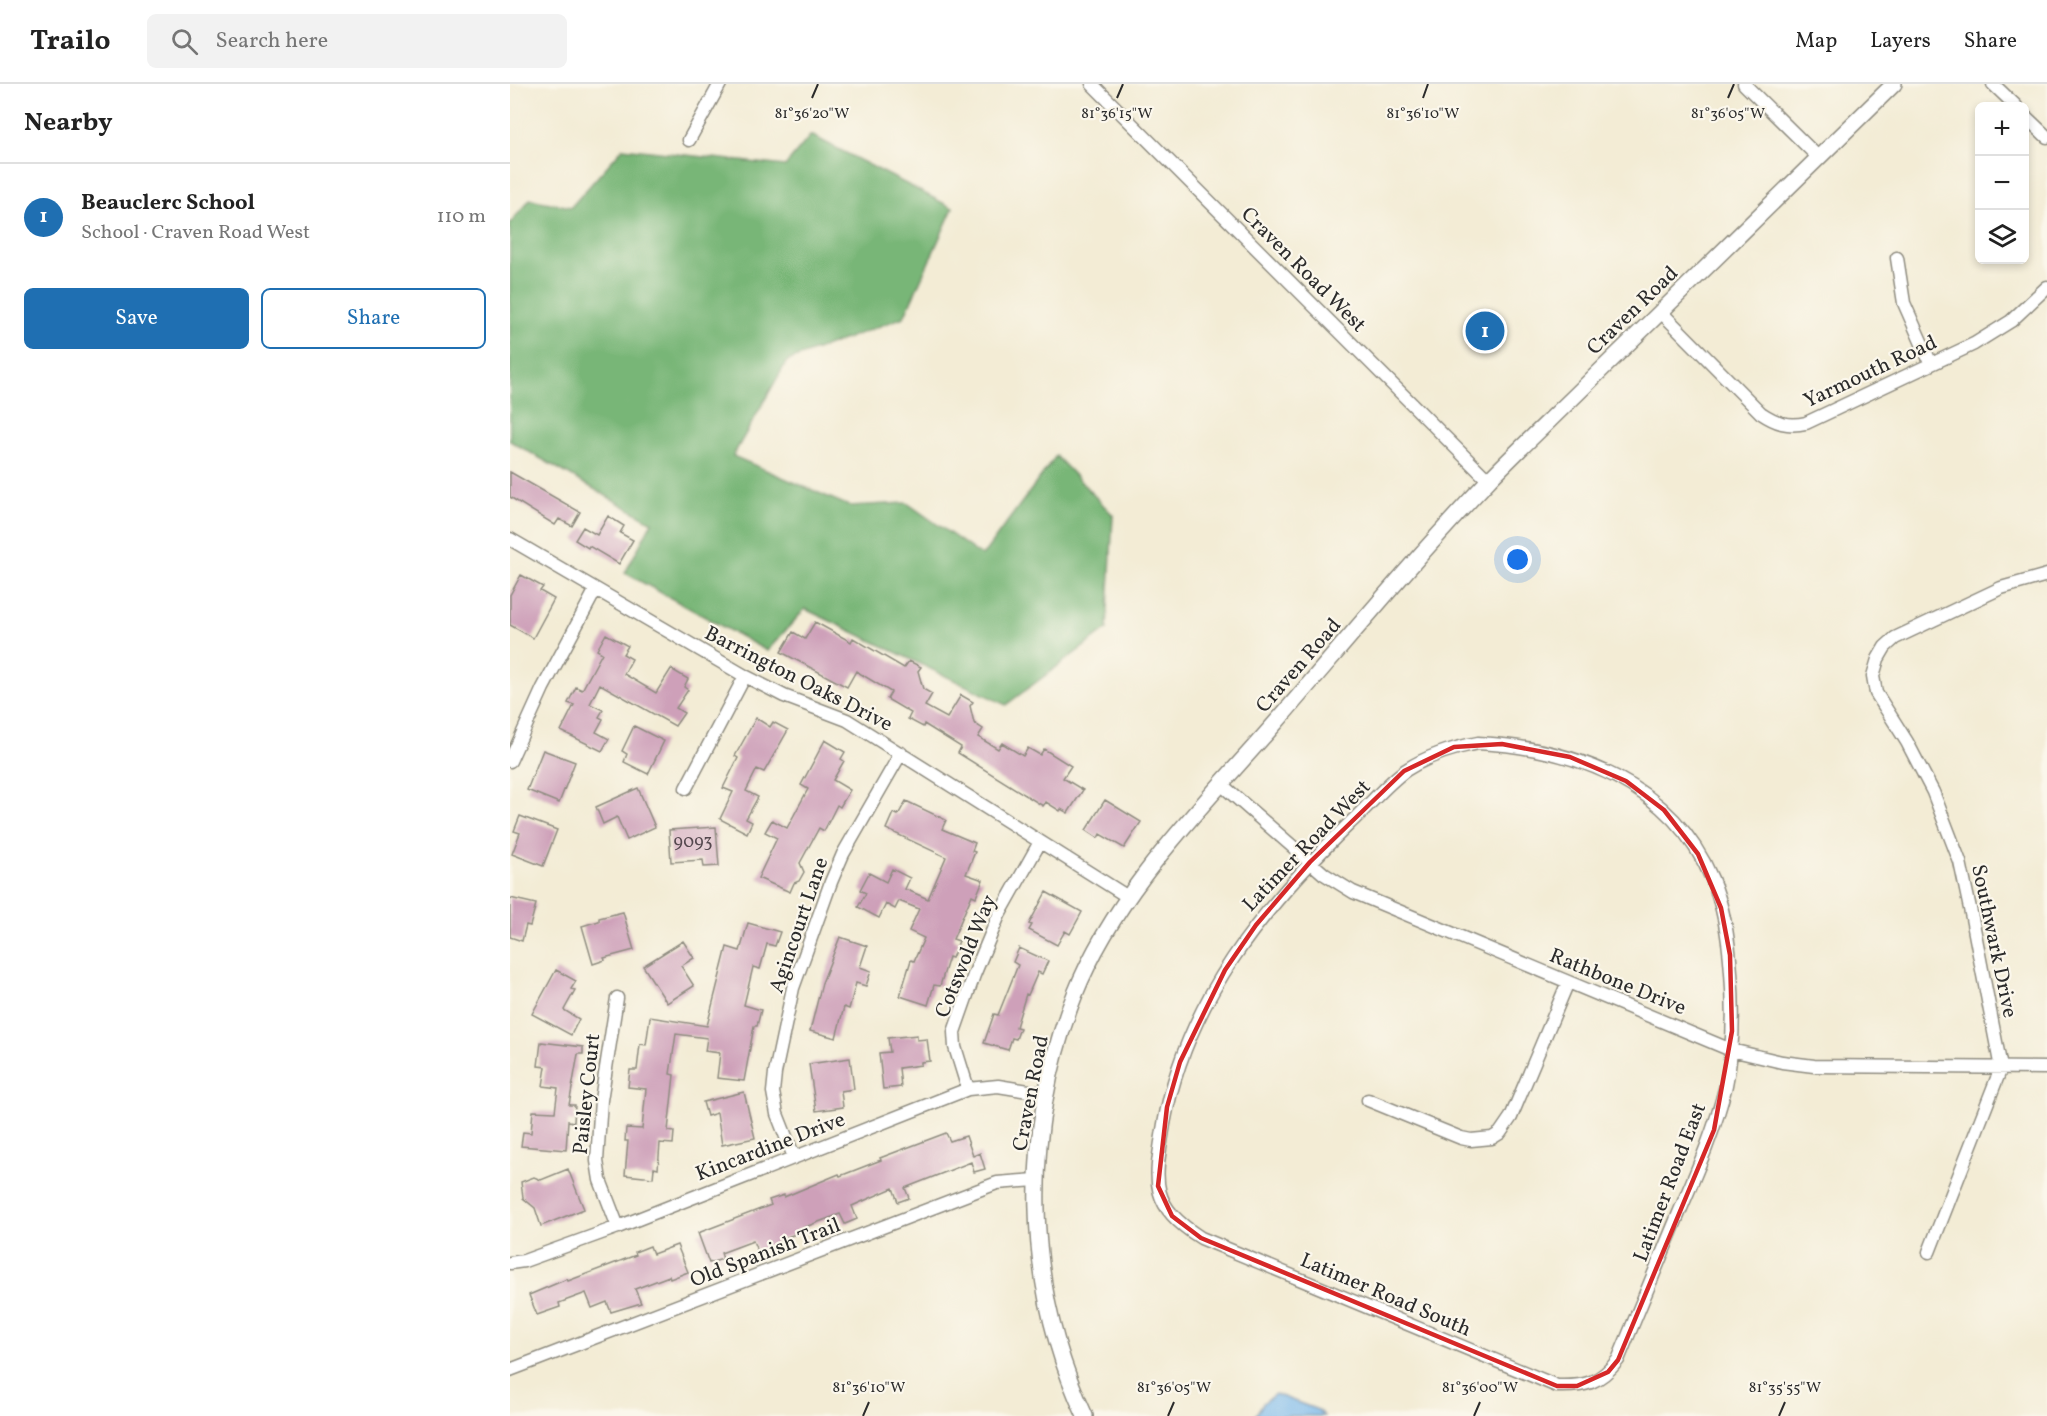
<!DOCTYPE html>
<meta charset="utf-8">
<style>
:root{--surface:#fff;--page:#f2f2f2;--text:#222;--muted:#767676;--line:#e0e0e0;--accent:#1f6fb2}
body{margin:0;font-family:Vollkorn,serif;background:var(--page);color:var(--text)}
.controls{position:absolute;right:18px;top:18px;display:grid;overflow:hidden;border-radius:9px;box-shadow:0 3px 9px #0003}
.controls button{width:54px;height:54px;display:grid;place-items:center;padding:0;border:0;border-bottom:2px solid var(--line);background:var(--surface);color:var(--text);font:30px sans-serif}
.you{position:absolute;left:1008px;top:476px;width:21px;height:21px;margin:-15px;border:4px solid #fff;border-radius:50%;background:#1a73e8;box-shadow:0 0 0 9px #1a73e833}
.badge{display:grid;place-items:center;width:39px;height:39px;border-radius:50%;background:var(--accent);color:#fff;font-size:20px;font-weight:700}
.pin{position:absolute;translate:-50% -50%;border:3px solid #fff;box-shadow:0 2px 6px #0006}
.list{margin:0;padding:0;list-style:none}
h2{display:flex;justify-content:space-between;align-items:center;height:78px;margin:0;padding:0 24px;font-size:26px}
h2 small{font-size:20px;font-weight:400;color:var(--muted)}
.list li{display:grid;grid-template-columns:39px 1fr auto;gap:18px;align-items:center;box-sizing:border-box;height:108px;padding:0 24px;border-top:2px solid var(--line)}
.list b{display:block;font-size:22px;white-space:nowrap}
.list p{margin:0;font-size:20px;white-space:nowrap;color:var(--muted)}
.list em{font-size:20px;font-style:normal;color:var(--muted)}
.actions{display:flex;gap:12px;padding:18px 24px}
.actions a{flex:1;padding:14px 0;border:2px solid var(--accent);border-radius:9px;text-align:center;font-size:21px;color:var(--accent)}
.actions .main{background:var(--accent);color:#fff}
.icon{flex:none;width:33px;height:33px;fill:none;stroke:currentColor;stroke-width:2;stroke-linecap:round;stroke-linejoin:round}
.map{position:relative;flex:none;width:1537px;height:1332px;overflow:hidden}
header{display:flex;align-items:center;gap:36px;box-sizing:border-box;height:84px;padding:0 30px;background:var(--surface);border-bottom:2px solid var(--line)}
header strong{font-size:28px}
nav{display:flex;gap:33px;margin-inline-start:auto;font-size:21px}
.search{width:420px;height:54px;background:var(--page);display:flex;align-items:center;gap:15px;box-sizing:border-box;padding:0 21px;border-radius:9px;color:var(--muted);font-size:22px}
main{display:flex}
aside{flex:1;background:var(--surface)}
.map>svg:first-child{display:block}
.forest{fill:#78b677;stroke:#527051;stroke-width:1.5}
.water{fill:#77b7eb;stroke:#51718b;stroke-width:1.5}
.building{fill:#cea0b9}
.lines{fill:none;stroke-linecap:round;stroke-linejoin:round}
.minor-casing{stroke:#8f8c80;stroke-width:15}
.tertiary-casing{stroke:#8f8c80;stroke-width:18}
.minor{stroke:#fff;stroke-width:12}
.tertiary{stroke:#fff;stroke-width:15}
.marked{fill:none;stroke:#d62828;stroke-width:4.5;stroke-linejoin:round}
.ticks{fill:none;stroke:#2b2b2b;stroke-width:2}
.labels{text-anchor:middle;stroke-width:4.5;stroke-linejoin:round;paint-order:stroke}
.number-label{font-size:18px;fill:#54484e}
.street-label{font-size:21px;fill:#2b2b2b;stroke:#fbf7ec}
.ticks-label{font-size:15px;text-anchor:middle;fill:#2b2b2b;stroke:#fbf7ec;stroke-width:4.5;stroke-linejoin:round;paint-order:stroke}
</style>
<header>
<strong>Trailo</strong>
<div class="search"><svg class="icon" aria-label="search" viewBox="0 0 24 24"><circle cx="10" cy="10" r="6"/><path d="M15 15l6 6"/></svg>Search here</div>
<nav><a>Map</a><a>Layers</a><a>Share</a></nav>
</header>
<main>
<aside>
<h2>Nearby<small></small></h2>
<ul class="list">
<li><span class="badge">1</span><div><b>Beauclerc School</b><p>School · Craven Road West</p></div><em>110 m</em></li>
</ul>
<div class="actions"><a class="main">Save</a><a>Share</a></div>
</aside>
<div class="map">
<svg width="1537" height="1332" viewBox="0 0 1537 1332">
<rect width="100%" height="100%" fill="#fbf7ec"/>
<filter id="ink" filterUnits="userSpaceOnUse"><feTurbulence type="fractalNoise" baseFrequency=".0167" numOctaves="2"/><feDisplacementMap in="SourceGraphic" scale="12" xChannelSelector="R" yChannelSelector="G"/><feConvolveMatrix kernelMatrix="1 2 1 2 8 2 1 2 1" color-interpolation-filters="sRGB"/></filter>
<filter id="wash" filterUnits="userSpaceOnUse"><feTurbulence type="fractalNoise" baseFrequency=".008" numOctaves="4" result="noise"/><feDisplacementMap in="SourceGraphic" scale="24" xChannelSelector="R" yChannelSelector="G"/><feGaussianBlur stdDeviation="1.35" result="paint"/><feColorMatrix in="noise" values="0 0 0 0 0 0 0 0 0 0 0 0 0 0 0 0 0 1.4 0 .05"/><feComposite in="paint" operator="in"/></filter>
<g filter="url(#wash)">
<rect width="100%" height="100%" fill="#f3ecd5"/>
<path class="forest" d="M301,51l142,73 -49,109 -117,44 -54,95 116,50 58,-3 75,53 74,-100 57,59 -6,114 -101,76 -201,-96 -38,42 -142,-78 27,-51 -142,-81v-217l20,-25 41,8 52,-59 162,18z"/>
<path class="water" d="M765,1310l43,16 6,6h-69l8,-13z"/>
<g id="blocks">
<path class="building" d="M0,388l70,40 -8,14 -13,-7 -4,6 -45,-28z
M98,432l16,10 -4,7 13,7 -14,24 -30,-18 -1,2 -13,-8 8,-13 14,8z
M11,491l22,12 -3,4 14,8 -21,39 -23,-13v-30z
M305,538l36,20 2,-4 51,30 5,-7 12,6 -3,4 5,18 9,5 -7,12 22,12 14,-23 12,7 -3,4 4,17 9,6 -5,8 20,12 4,-6 21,13 5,-8 12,7 4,-6 27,17 -8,12 20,12 -15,23 -7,-4 -1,2 -14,-9 -3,4 -85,-53 3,-6 -37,-23 -1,3 -15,-8 3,-6 -24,-14 4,-7 -35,-21 -9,16 -66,-35 12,-20 12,7z
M96,550l22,12 -5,8 9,5 -8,15 32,19 15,-24 17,10 -4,8 4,3 -12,18 8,5 -9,13 -75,-42 -10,20 13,6 -4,7 4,2 -7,13 13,7 -7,12 -41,-20 13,-26 -6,-2 8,-16 6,3 20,-37 -5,-3z
M246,634l14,9 3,-5 15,8 -24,42 -7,-3 -11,22 12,6 -12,22 6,3 -5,11 -27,-14 13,-27 -10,-4 15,-30 -3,-2z
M124,642l30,15 -16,33 -24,-12 3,-8 -5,-3z
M315,656l20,12 -4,7 3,2 -11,19 17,10 -10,17 -3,-2 -13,26 -5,-3 -19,35 4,9 -5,9 -5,2 -4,9 -32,-14 19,-40 -12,-6 7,-12 15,8 21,-39 -7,-4z
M33,666l32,12 -16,41 -32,-13z
M128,704l17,39 -28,13 -10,-23 -14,7 -7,-17z
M595,716l36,22 -17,26 -24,-14 -2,4 -12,-8z
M396,717l40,19 -4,9 33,14 -3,8 3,1 -9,22 17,6 -7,17 -4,-2 -19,44 6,2 -7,17 -3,-1 -9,29 -6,-1 -6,20 -28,-9 11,-36 3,1 10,-23 -15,-7 10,-22 -20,-8 -4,8 -9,-5 -7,14 -21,-11 8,-14 -6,-3 9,-17 17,9 6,-13 18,9 -5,11 23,10 18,-42 -60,-28 7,-16 5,2z
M10,732l37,14 -14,36 -31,-12 8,-21 -6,-2z
M206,743l3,39 -15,1 -1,-7 -32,2 -2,-32z
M536,808l36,20 -12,22 -5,-3 -8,14 -28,-15 3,-5 -3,-1z
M0,814l26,6 -6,22 -4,-1 -4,16 -12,-4z
M113,828l11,38 -30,8 1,2 -12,4 -11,-38 17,-5v-3z
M238,839l32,9 -5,14 -8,-2 -7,25 -7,-2 -9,38 17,5 -4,16h-3l-10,55 -27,-3 3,-25 -15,-2 2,-13 -31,-4 -6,40 4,1 -6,56 6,1 -1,12 -13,-1 -2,26 -4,-1 -1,10 -28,-3 3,-34h-3l1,-13 16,1 4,-40 -18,-2 2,-17h7l3,-26 6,1 4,-28 57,9 20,-79 13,4z
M330,853l27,9 -7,21 11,4 -5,15 -10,-3 -7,26 -5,-2 -8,31 -26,-7 12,-48z
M173,857l11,17 -13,8 13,20 -27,17 -24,-37z
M509,864l29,13 -6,13 -4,-2 -10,23 -2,-1 -10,33 4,1 -4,11 -4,-1 -4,12 -24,-7 10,-29 4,1 20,-50 -5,-3z
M46,886l20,11 -5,8 4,1 -11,20 15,9 -8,16 -39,-21z
M407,951v5l10,-1 3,22 -9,1v3l-22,3 2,19 -18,2 -4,-36 11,-1 -2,-14z
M31,958l42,5v7h-5l-9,51h6l-1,17 -6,-1 -2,29 -45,-4 2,-14 8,1 2,-22 22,1 3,-24 -15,-2 3,-19 -8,-1z
M340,974l4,31 -13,2 2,16 -27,4 -7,-47z
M234,1008l11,46 -33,7 -5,-32 -10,3 -4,-14z
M436,1049l4,8 16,-5 7,20 7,-3 5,16 -11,3 -3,-10 -66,26 4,10 -11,4 -5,-14 -41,18 5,13 -12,5 -5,-10 -43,16 1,3 -18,7 2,4 -24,9 -5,-12 -32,12 2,6 -14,4 -11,-30 73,-28 -2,-5 15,-5v2l55,-23 1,2 41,-16 -1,-2z
M58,1085l16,40 -43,17 -6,-18 -12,-10 -2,-16 13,-5 7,3z
M167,1161l11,27 -18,7 -1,-3 -34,13 6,14 -30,9 -4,-10 -15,6 -6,-15 -27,10 1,4 -23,8 -8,-20 38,-16 1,2 68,-26 -1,-3 15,-6 3,8z"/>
</g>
</g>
<g filter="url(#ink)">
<use href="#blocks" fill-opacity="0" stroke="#8f8c80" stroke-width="1.5"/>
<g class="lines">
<g class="minor-casing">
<path id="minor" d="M582,0l397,397
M1234,0l75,74
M1483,0l23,22
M1514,31l23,22
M179,56l31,-56
M1387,174l7,45 27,61
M1150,227l101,102c15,10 27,14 45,10l168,-79 37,-23 36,-34
M0,455l235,137 39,20 63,24 281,177
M968,659c97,5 193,40 234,136 12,28 17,63 19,93 3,38 3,76 -5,113 -11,45 -29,86 -47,128 -20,49 -41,98 -61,147 -18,23 -33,27 -61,26l-356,-148c-54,-34 -46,-59 -37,-114 22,-123 99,-217 186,-301 18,-16 37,-40 56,-53 23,-15 46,-22 72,-27z
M0,677l33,-73 53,-99
M712,701l102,89 29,18 378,158 51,12 32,4 233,2
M176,704l59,-112
M107,914l-16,102 -4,61 3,19 18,47
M458,1005l-13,-42 -1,-15 20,-57 25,-60 41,-73
M858,1016l93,38 10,2 21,-2 8,-5 11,-16 57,-135
M284,1073l-17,-43 -4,-22 2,-19 18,-85 38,-106 12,-28 58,-101
M1419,1168l72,-184 -29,-150 -12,-56 -27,-70 -26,-50 -31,-49 -3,-17 5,-17 7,-12 10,-9 106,-50 46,-13
M0,1179l14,-2 94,-34 350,-138 30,-3 49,8
M0,1286l487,-187 39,-3"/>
</g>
<g class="tertiary-casing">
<path id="tertiary" d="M575,1332c-62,-132 -63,-288 -10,-422 42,-106 130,-190 203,-274 69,-80 137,-162 210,-239 35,-36 72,-70 107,-105 99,-98 200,-194 299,-292"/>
</g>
<use href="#minor" class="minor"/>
<use href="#tertiary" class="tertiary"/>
</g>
</g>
<path class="marked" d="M992,660l68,13 56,24 38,29 34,44 23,54 9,47 2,76 -18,99 -96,230 -10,12 -31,14h-20l-356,-148 -29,-22 -14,-30 9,-79 13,-45 45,-92 31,-45 54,-63 94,-91 50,-24z"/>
<path class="ticks" d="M302,14l6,-14M607,14l6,-14M913,14l5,-14M1218,14l6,-14M353,1332l6,-14M658,1332l6,-14M964,1332l6,-14M1269,1332l6,-14"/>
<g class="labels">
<g class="number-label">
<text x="183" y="763">9093</text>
</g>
<g class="street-label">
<text transform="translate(794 185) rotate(45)" y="7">Craven Road West</text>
<text transform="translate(1122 226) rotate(-44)" y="7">Craven Road</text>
<text transform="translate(1360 287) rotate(-25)" y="7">Yarmouth Road</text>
<text transform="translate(788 581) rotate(-49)" y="7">Craven Road</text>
<text transform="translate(289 594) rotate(27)" y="7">Barrington Oaks Drive</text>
<text transform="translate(796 761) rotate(-46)" y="7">Latimer Road West</text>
<text transform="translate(288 841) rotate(-71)" y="7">Agincourt Lane</text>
<text transform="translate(1485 857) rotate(78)" y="7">Southwark Drive</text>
<text transform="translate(455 872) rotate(-68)" y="7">Cotswold Way</text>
<text transform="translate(1108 897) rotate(22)" y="7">Rathbone Drive</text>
<text transform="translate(520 1009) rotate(-79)" y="7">Craven Road</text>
<text transform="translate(76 1010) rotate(-84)" y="7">Paisley Court</text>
<text transform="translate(260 1062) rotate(-21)" y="7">Kincardine Drive</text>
<text transform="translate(1159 1098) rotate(-69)" y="7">Latimer Road East</text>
<text transform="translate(255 1168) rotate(-21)" y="7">Old Spanish Trail</text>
<text transform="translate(876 1210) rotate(23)" y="7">Latimer Road South</text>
</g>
</g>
<g class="ticks-label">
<text x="302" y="34">81°36'20"W</text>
<text x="607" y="34">81°36'15"W</text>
<text x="913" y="34">81°36'10"W</text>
<text x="1218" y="34">81°36'05"W</text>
<text x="359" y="1308">81°36'10"W</text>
<text x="664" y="1308">81°36'05"W</text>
<text x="970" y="1308">81°36'00"W</text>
<text x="1275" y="1308">81°35'55"W</text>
</g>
</svg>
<div class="controls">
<button>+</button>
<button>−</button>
<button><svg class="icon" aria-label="layers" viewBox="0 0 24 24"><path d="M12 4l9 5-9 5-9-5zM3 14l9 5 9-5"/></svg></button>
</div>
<div class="you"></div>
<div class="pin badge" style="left:975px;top:247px">1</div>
</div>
</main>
